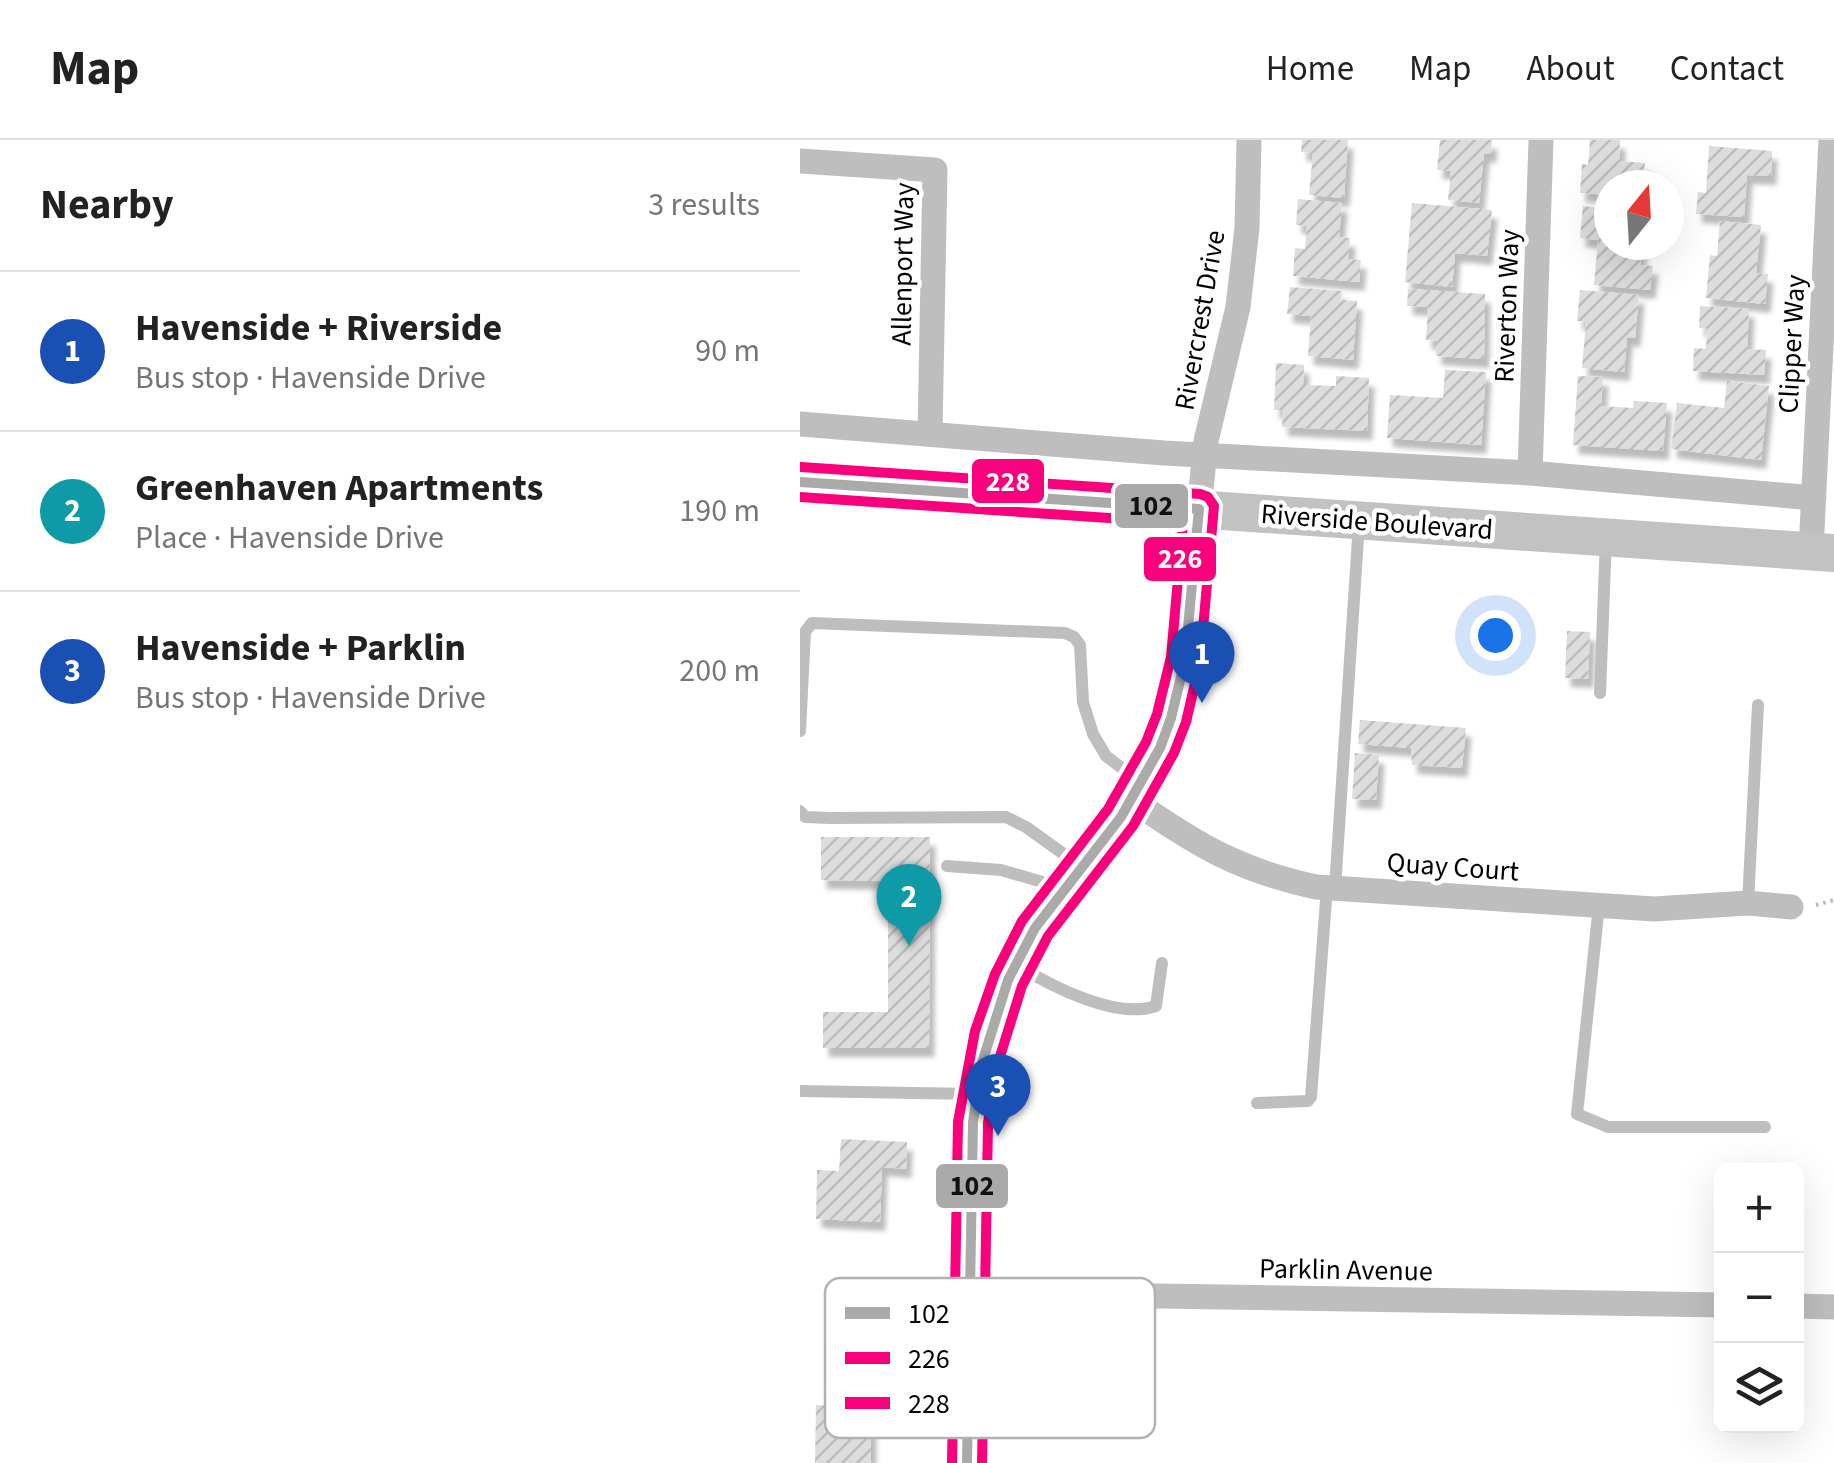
<!DOCTYPE html>
<meta charset="utf-8">
<style>
:root{--surface:#fff;--page:#f6f6f6;--text:#222;--muted:#767676;--line:#e0e0e0;--accent:#595959}
body{margin:0;font-family:"Source Sans 3",sans-serif;background:var(--page);color:var(--text)}
.controls{position:absolute;right:30px;bottom:30px;display:grid;overflow:hidden;border-radius:15px;box-shadow:0 10px 40px #0002}
.controls button{width:90px;height:90px;display:grid;place-items:center;padding:0;border:0;border-bottom:2px solid var(--line);background:var(--surface);color:var(--text);font:50px sans-serif}
.compass{position:absolute;left:794px;top:30px;width:90px;height:90px;border-radius:50%;background:var(--surface);box-shadow:0 10px 40px #0002;rotate:18deg}
.you{position:absolute;left:695px;top:495px;width:35px;height:35px;margin:-25px;border:8px solid #fff;border-radius:50%;background:#1a73e8;box-shadow:0 0 0 15px #1a73e833}
.badge{display:grid;place-items:center;width:65px;height:65px;border-radius:50%;background:var(--accent);color:#fff;font-size:32px;font-weight:700}
.pin{position:absolute;translate:-50% -82px;filter:drop-shadow(0 2px 5px #0008)}
.pin::after{content:'';position:absolute;top:52px;width:35px;height:30px;background:inherit;clip-path:polygon(0 0,100% 0,50% 100%)}
.list{margin:0;padding:0;list-style:none}
h2{display:flex;justify-content:space-between;align-items:center;height:130px;margin:0;padding:0 40px;font-size:42px}
h2 small{font-size:32px;font-weight:400;color:var(--muted)}
.list li{display:grid;grid-template-columns:65px 1fr auto;gap:30px;align-items:center;box-sizing:border-box;height:160px;padding:0 40px;border-top:2px solid var(--line)}
.list b{display:block;font-size:38px;white-space:nowrap}
.list p{margin:0;font-size:32px;white-space:nowrap;color:var(--muted)}
.list em{font-size:32px;font-style:normal;color:var(--muted)}
.icon{flex:none;width:55px;height:55px;fill:none;stroke:currentColor;stroke-width:2;stroke-linecap:round;stroke-linejoin:round}
.map{position:relative;flex:none;width:1034px;height:1323px;overflow:hidden}
header{display:flex;align-items:center;gap:60px;box-sizing:border-box;height:140px;padding:0 50px;background:var(--surface);border-bottom:2px solid var(--line)}
header strong{font-size:48px}
nav{display:flex;gap:55px;margin-inline-start:auto;font-size:35px}
main{display:flex}
aside{flex:1;background:var(--surface)}
.map>svg:first-child{display:block}
.building{fill:url(#building-hatch);filter:url(#shadow)}
.lines{fill:none;stroke-linecap:round;stroke-linejoin:round}
.path{stroke:#b8b8b8;stroke-width:4;stroke-dasharray:2.5 5;stroke-linecap:butt}
.lane{stroke:#bebebe;stroke-width:12}
.street{stroke:#bebebe;stroke-width:25}
.secondary{stroke:#c2c2c2;stroke-width:38}
.bus-1-casing{stroke:#fff;stroke-width:18}
.bus-2-casing{stroke:#fff;stroke-width:18}
.bus-3-casing{stroke:#fff;stroke-width:18}
.bus-1{stroke:#aaa;stroke-width:10}
.bus-2{stroke:#fa007d;stroke-width:10}
.bus-3{stroke:#fa007d;stroke-width:10}
.labels{text-anchor:middle;stroke-width:9;stroke-linejoin:round;paint-order:stroke}
.street-label{font-size:28px;fill:#000;stroke:#fff}
.key{fill:#fff;stroke:#b2b2b2;stroke-width:2.5}
.key-label{font-size:28px;fill:#000}
.line-badge{stroke:#fff;stroke-width:4}
.badge-label{font-size:28px;text-anchor:middle;font-weight:bold;fill:#fff}
.pale-badge-label{font-size:28px;text-anchor:middle;font-weight:bold;fill:#111}
</style>
<header>
<strong>Map</strong>
<nav><a>Home</a><a>Map</a><a>About</a><a>Contact</a></nav>
</header>
<main>
<aside>
<h2>Nearby<small>3 results</small></h2>
<ul class="list">
<li><span class="badge" style="background:#1a4fb4">1</span><div><b>Havenside + Riverside</b><p>Bus stop · Havenside Drive</p></div><em>90 m</em></li>
<li><span class="badge" style="background:#0f9aa8">2</span><div><b>Greenhaven Apartments</b><p>Place · Havenside Drive</p></div><em>190 m</em></li>
<li><span class="badge" style="background:#1a4fb4">3</span><div><b>Havenside + Parklin</b><p>Bus stop · Havenside Drive</p></div><em>200 m</em></li>
</ul>
</aside>
<div class="map">
<svg width="1034" height="1323" viewBox="0 0 1034 1323">
<defs>
<pattern id="building-hatch" width="6" height="6" patternUnits="userSpaceOnUse" patternTransform="scale(2.5)"><rect width="6" height="6" fill="#ddd"/><path d="M-1 1l2-2M0 6l6-6M5 7l2-2" fill="none" stroke="#bcbcbc"/></pattern>
<filter id="shadow"><feDropShadow dx="5.5" dy="9" stdDeviation="2.5" flood-color="#0004"/></filter>
</defs>
<rect width="100%" height="100%" fill="#fff"/>
<path class="building" d="M502,0h46l-4,58 -35,-3 4,-42 -12,-1z
M640,0h52l-1,14 -7,-1 -5,50 -31,-3 3,-29 -14,-1z
M790,0h30l-1,21 26,2 -2,22h-34v10l-29,-2 2,-29 6,1z
M909,6l63,5 -1,25 -24,-1 -3,42 -48,-3 2,-22 8,1z
M498,59l44,4 -3,34 11,1 -2,21 13,1 -2,22 -66,-6 2,-28 10,1 2,-23 -11,-1z
M612,63l80,7 -5,46 -32,-3 -3,34 -47,-5z
M783,66l26,3v36h33l-2,20 13,1 -3,24 -56,-5 4,-45 -18,-2z
M920,81l41,4 -5,48 12,1 -3,30 -59,-6 4,-43 7,1z
M490,147l52,4 -1,9 16,1 -4,59 -45,-4 3,-40 -24,-2z
M608,149l77,5 -1,65 -48,-3v-15l-10,-1 2,-33 -21,-1z
M780,150l59,5 -4,43 -8,-1 -3,35 -42,-4 4,-46 -9,-1z
M900,166l49,3 -2,40 19,1 -2,25 -71,-4 1,-23 12,1 1,-21h-8z
M476,223l28,2 -1,20 33,1v-10l33,2 -2,53 -85,-4 1,-17h-9z
M645,230l41,2 -5,73 -94,-7 3,-43 53,3z
M778,236l25,1 -2,29 32,2 1,-7 33,2 -4,48 -90,-6z
M927,241l42,5 -8,74 -90,-11 6,-46 47,5z
M767,491l23,1 -2,47 -23,-1z
M560,580l106,8 -4,40 -50,-3 -1,-17 -53,-4z
M555,613l24,2 -3,45 -24,-1z
M21,697h109l-1,211h-106v-36h65v-131l-67,-1z
M41,999l66,3 -1,27 -24,-2 -2,55 -64,-3 1,-49 22,1z
M16,1265l55,1v57h-56z"/>
<g class="lines">
<path class="path" d="M1016,765l18,-5"/>
<path class="lane" d="M800,553l6,-154
M0,591l5,-99 7,-9 253,10 9,4 6,8 3,57 10,32 13,22 34,26
M0,671l5,6 25,1 176,-1 20,10 53,38
M147,726l54,4 55,16
M535,748l24,-365
M948,763l10,-198
M799,765l-22,209 31,13h157
M217,825c34,21 99,55 139,41l6,-43
M0,951l173,3
M457,963l51,-2 3,-4 16,-210"/>
<path class="street" d="M0,21l135,9 -5,263
M0,284l364,29 366,20 284,25
M730,333l11,-333
M399,369l7,-68 32,-134 9,-79 2,-88
M1011,411l20,-411
M332,660c65,45 106,70 184,87l338,22 94,-6 43,4
M170,1153l752,12
M996,1166l38,1"/>
<path class="secondary" d="M0,342l1034,71
M167,1323l6,-341c9,-81 31,-152 79,-219 16,-22 37,-42 53,-64 22,-29 40,-59 55,-91 35,-79 30,-156 39,-239"/>
<g class="bus-1-casing">
<path id="bus-1" d="M0,342l399,27 -14,151 -14,58 -11,30 -39,69 -86,111 -27,52 -26,83 -9,59 -6,341"/>
</g>
<g class="bus-2-casing">
<path id="bus-2" d="M0,357l383,26 -12,134 -14,57 -11,28 -38,67 -86,112 -27,53 -20,57 -17,91 -6,341"/>
</g>
<g class="bus-3-casing">
<path id="bus-3" d="M1,327l399,27 8,3 6,9 -14,156 -14,60 -12,31 -41,73 -85,110 -26,50 -25,80 -9,57 -6,340"/>
</g>
<use href="#bus-1" class="bus-1"/>
<use href="#bus-2" class="bus-2"/>
<use href="#bus-3" class="bus-3"/>
</g>
<g class="labels">
<g class="street-label">
<text transform="translate(102 124) rotate(-89)" y="10">Allenport Way</text>
<text transform="translate(706 166) rotate(-88)" y="10">Riverton Way</text>
<text transform="translate(399 180) rotate(-80)" y="10">Rivercrest Drive</text>
<text transform="translate(991 204) rotate(-87)" y="10">Clipper Way</text>
<text transform="translate(577 381) rotate(4)" y="10">Riverside Boulevard</text>
<text transform="translate(653 726) rotate(4)" y="10">Quay Court</text>
<text transform="translate(546 1129) rotate(1)" y="10">Parklin Avenue</text>
</g>
</g>
<rect x="25" y="1138" width="330" height="160" rx="15" class="key"/>
<rect x="45" y="1167" width="45" height="12" fill="#aaa"/>
<rect x="45" y="1212" width="45" height="12" fill="#fa007d"/>
<rect x="45" y="1257" width="45" height="12" fill="#fa007d"/>
<g class="key-label">
<text x="108" y="1183">102</text>
<text x="108" y="1228">226</text>
<text x="108" y="1273">228</text>
</g>
<g class="line-badge">
<rect x="170" y="317" width="76" height="48" rx="10" fill="#fa007d"/>
<rect x="313" y="342" width="77" height="48" rx="10" fill="#aaa"/>
<rect x="342" y="395" width="76" height="48" rx="10" fill="#fa007d"/>
<rect x="134" y="1022" width="76" height="48" rx="10" fill="#aaa"/>
</g>
<g class="badge-label">
<text x="208" y="351">228</text>
<text x="380" y="428">226</text>
</g>
<g class="pale-badge-label">
<text x="351" y="375">102</text>
<text x="172" y="1055">102</text>
</g>
</svg>
<div class="controls">
<button>+</button>
<button>−</button>
<button><svg class="icon" aria-label="layers" viewBox="0 0 24 24"><path d="M12 4l9 5-9 5-9-5zM3 14l9 5 9-5"/></svg></button>
</div>
<svg class="compass" viewBox="-18 -18 36 36"><path d="M0-13l5 13h-10z" fill="#e53935"/><path d="M0 13l5-13h-10z" fill="#767676"/></svg>
<div class="you"></div>
<div class="pin badge" style="left:402px;top:563px;background:#1a4fb4">1</div>
<div class="pin badge" style="left:109px;top:806px;background:#0f9aa8">2</div>
<div class="pin badge" style="left:198px;top:996px;background:#1a4fb4">3</div>
</div>
</main>
